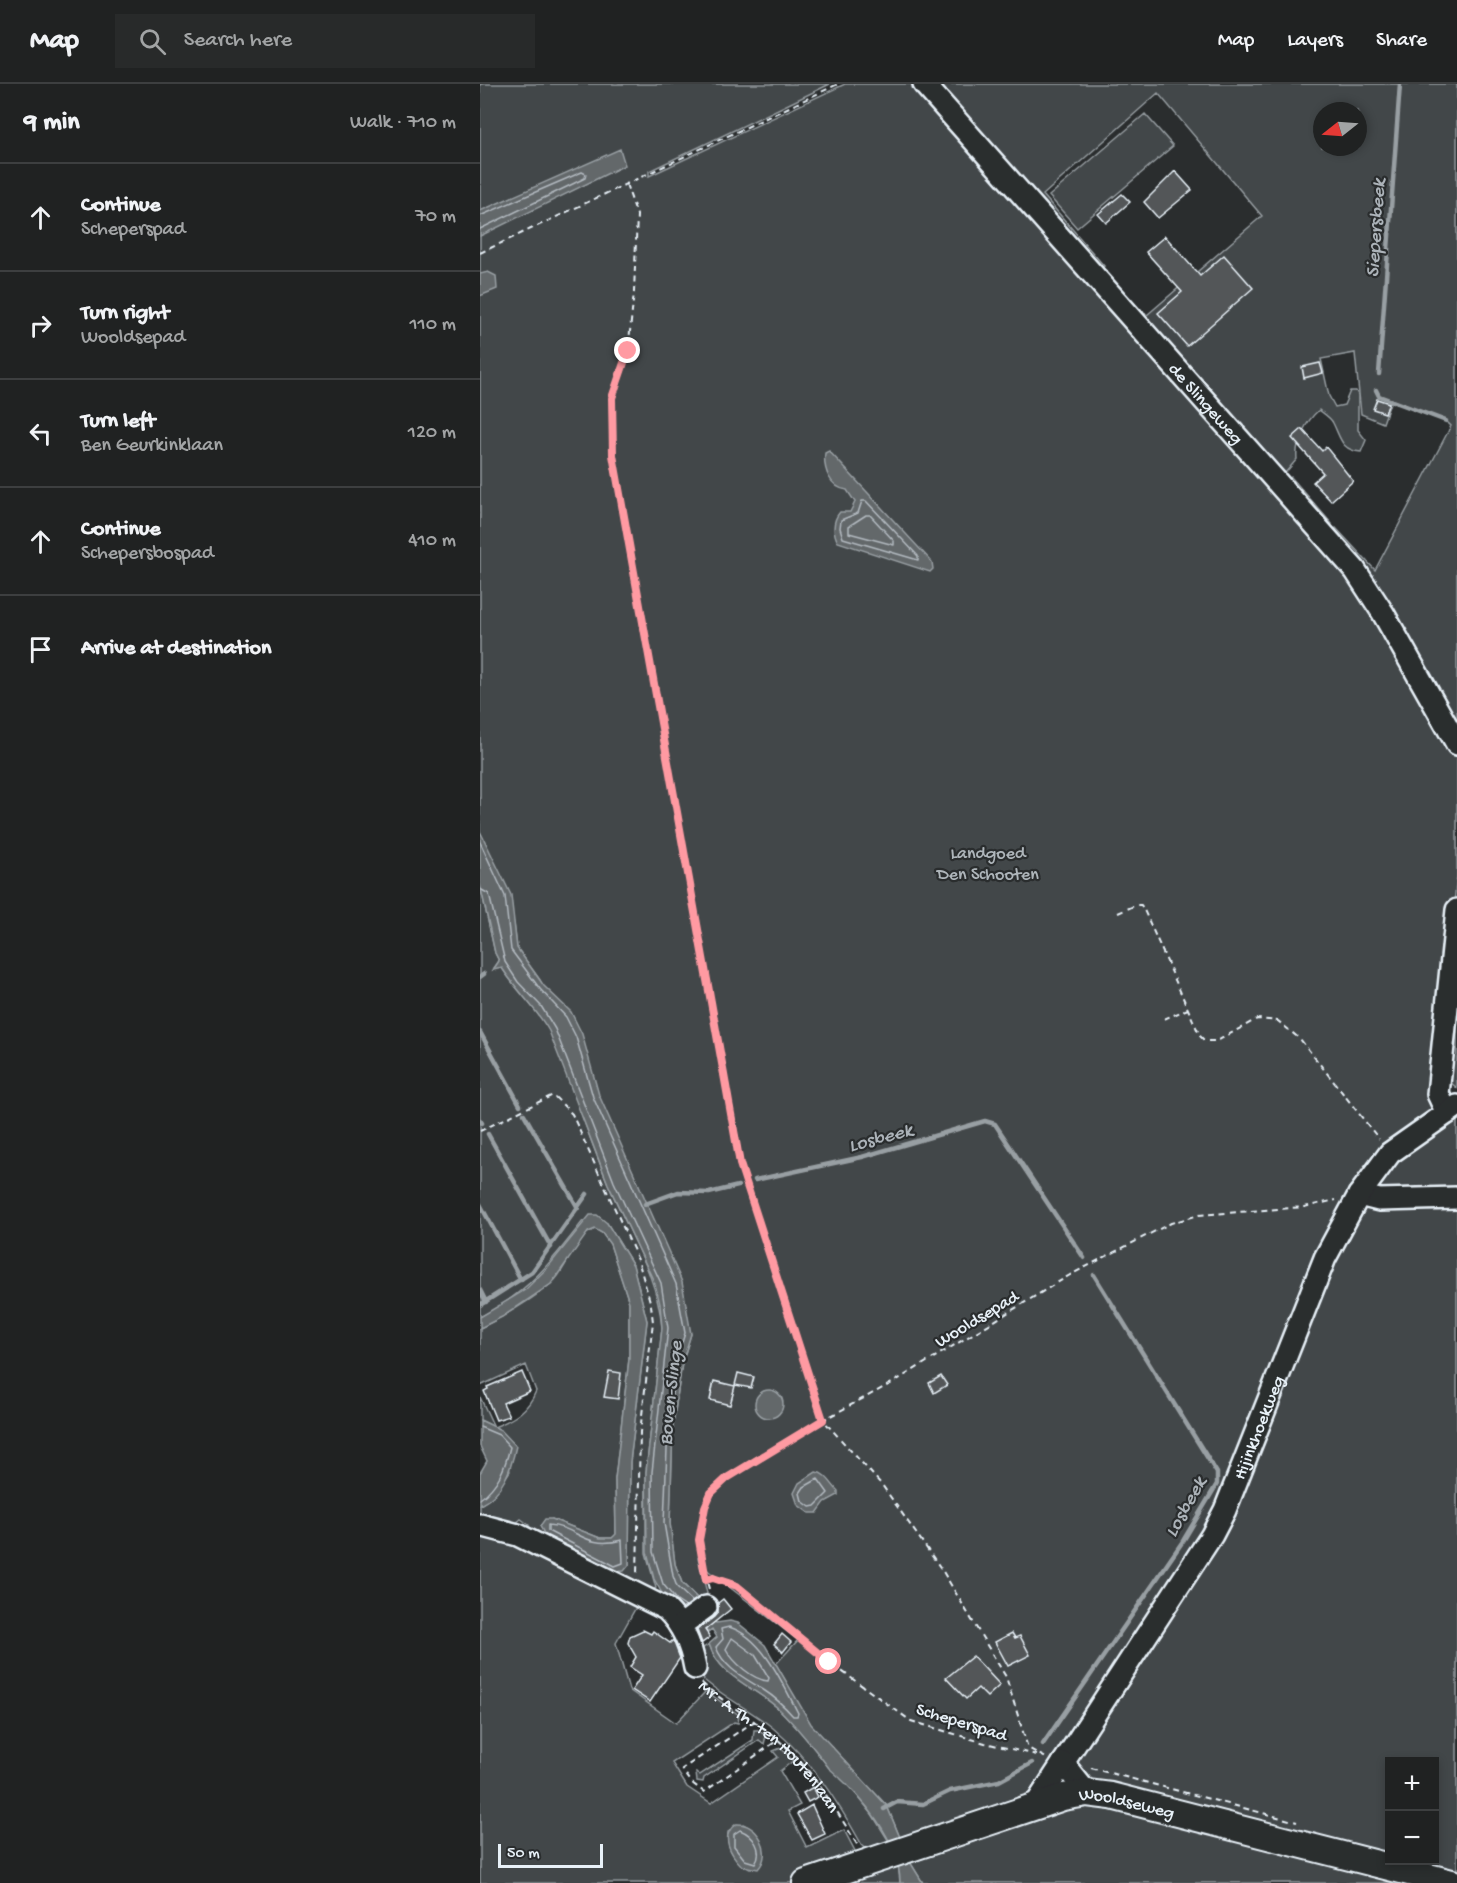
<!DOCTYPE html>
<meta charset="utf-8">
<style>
:root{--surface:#202222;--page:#282a2a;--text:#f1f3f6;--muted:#a2a4a5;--line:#3d3f40}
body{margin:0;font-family:"Gochi Hand",sans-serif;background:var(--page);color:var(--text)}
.controls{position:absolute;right:18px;bottom:18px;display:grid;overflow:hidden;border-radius:0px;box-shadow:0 3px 9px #0003}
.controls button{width:54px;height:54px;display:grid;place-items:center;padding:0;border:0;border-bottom:2px solid var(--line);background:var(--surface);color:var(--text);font:30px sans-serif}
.compass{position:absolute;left:833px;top:18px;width:54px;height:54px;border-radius:50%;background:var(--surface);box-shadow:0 3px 9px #0003;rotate:253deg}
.scale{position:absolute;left:18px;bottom:15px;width:105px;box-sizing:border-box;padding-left:6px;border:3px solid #e8f1f8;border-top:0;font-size:16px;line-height:21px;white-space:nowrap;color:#e8f1f8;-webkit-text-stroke:4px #2a2d2e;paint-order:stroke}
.stop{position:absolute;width:18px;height:18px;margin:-14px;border:4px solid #ff9aa2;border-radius:50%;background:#fff}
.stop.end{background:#ff9aa2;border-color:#fff;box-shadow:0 2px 6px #0008}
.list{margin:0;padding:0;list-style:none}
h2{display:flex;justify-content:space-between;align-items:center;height:78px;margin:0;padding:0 24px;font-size:26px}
h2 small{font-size:20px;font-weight:400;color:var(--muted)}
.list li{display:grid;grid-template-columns:39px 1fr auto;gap:18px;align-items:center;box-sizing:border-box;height:108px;padding:0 24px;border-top:2px solid var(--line)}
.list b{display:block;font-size:22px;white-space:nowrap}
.list p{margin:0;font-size:20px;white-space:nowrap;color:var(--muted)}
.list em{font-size:20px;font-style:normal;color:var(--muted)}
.icon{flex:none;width:33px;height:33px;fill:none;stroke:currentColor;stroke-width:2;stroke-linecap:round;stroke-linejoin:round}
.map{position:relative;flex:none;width:977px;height:1799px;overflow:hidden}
header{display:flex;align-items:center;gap:36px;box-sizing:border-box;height:84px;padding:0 30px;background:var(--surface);border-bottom:2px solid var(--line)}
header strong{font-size:28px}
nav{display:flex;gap:33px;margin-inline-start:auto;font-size:21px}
.search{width:420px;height:54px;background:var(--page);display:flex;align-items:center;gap:15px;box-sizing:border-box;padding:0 21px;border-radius:0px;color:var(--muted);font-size:22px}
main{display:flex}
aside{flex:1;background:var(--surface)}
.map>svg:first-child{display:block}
.green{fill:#424648;stroke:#959ca0;stroke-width:1.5;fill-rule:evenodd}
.water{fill:#63686b;stroke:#989fa3;stroke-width:1.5}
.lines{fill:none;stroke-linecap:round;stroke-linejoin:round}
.shore{stroke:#b3bac0;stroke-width:1.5}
.stream{stroke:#989fa3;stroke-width:4.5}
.building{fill:#535759;stroke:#e8f1f8;stroke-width:1.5}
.minor-casing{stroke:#e8f1f8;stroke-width:26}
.major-casing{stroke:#e8f1f8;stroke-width:30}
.path{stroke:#e8f1f8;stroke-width:2;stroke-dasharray:6 4.5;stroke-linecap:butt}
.minor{stroke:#2a2d2e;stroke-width:21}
.major{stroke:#2a2d2e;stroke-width:26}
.route{stroke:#ff9aa2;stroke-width:8}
.labels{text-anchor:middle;stroke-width:4.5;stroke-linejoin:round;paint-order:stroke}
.street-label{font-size:18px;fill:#e8f1f8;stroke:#2a2d2e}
.park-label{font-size:18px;fill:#aeb5ba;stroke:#2a2d2e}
.water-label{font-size:20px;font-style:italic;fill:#acb3b9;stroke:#2a2d2e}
</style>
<header>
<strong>Map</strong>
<div class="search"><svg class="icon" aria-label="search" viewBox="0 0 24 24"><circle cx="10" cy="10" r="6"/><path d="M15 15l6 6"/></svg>Search here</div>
<nav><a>Map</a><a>Layers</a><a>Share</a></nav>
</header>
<main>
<aside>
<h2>9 min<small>Walk · 710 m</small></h2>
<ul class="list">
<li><svg class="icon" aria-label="ahead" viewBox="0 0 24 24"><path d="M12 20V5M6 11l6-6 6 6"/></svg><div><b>Continue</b><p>Scheperspad</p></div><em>70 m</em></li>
<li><svg class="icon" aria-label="right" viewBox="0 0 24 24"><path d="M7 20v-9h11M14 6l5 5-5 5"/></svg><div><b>Turn right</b><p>Wooldsepad</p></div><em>110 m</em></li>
<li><svg class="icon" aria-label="left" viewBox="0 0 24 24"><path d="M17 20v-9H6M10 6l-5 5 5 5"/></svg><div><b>Turn left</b><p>Ben Geurkinklaan</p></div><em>120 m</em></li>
<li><svg class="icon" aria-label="ahead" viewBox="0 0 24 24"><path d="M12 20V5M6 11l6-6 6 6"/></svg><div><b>Continue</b><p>Schepersbospad</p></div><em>410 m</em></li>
<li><svg class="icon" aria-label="arrive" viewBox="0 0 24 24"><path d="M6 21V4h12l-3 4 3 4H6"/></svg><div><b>Arrive at destination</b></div></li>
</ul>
</aside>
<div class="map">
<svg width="977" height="1799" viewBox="0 0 977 1799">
<rect width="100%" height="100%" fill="#2a2d2e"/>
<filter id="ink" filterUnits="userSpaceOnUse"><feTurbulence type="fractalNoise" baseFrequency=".0167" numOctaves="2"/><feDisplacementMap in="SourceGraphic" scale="12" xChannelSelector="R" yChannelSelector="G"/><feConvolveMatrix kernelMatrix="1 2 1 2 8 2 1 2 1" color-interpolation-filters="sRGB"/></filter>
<g filter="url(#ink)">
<path class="green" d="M0,0h350l-181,87v5l196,-92h74l433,488 105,179v124l-24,228 24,-8v788h-534l-13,-21 -23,-56 -77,-82 -34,-60 22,-24 -92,-71 -8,-12 9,36 -4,11 -21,-21 -7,-19 -5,-41 3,-98 9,-62 9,-29 -53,-151 -98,-203 -23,-32 -3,-25 -34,-82zM910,1678h44v98h-44z
M448,0h529v654l-126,-201 5,-9 39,42 76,-144 -5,-5 -55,-21 -8,23 -22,-9 -6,-61 -34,6 8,37 6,11 9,-2 6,-14h6l2,4v35l8,10 -5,12c-20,-2 -20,-13 -28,-29 -2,-5 -9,-9 -14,-13 -13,11 -24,32 -22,49l-17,20 -139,-161 2,-7 4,4 115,-99 -104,-123 -115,102 61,71 -7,3zM842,27h36v36h-36z
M665,30l28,32 -96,82 -28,-32z
M811,393l41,47 -6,7 -42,-47z
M0,800l15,69 4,8 -5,7h8c15,23 34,40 48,63 21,51 38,105 59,155 20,47 49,90 53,142l-16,144v81l10,35 -7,4 -120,-63v-4l-8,-6 -6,5 -35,-2v-17l12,-8 18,-26 -9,-41 -21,-10v-23l14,30c20,-8 34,-16 42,-36l-10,-26 -46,21v-58c24,-12 51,-27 72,-45 16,-14 21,-46 43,-54l7,4 8,11 19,58v57l-14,120 1,56 -4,3h-12l-48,-19 -12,7 5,9 84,30 1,-103 17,-141 -14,-56 -26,-42 -24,-2c-30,39 -57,74 -103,96z
M977,849v155l-8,-7z
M0,1444l160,72 -24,43 13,47 47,33 30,-32 33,24 -1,8 -4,-1 -62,41 15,24 24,16 67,-46 -5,-6 8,-3 12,13 -13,10 20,34 -12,6 19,37 37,-18 11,21 1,6 -63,26h-313zM263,1740c12,6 19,16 21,29l-14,16c-14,-6 -24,-20 -22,-37z
M229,1560c11,34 47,43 71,66 17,17 34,38 49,58l11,6 32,40 18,29 -21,8 -7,-6c-24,-43 -51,-85 -89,-117 -22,-18 -48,-30 -69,-48l-4,-7 -4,-20z
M274,1646h4l8,6 -2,8 -5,-4 -55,38 -1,4 -6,-1 -1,-8 4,2 53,-35z
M418,1777l2,22h-78z"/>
<path class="water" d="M140,65l5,16 -145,71v-25z
M8,188l8,4 1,13 -17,7v-22z
M349,367l103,111 1,7 -3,3 -92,-30c-5,-9 -6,-21 2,-30h10l5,-10 -8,-12c-17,-2 -24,-21 -22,-37z
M0,747l31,64 6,53 27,38 27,26 11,22 17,61 83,187 9,52 -9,29 -9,62 -3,98 5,41 7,19 21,21 -14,11 -16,-9 -10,-11 -9,-16 -7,-27 -1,-80 16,-144 -2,-24 -5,-20 -47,-100 -59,-153c-13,-23 -32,-40 -47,-63l-9,2 6,-9 -4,-8 -15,-69z
M110,1131h7l10,8 26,42 14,56 -17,141 -1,103 -5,6 -9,1 -70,-37 -5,-9 5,-7h7l48,19h12l4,-4 -1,-55 14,-120v-57l-19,-58 -8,-11 -7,-4 -7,3 -37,52 -49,33 -22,11v-11l45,-27 22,-22z
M275 1320a14 14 0 1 1 28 0a14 14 0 1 1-28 0Z
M0,1336l21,10 15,16c-5,23 -13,48 -36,59v-32l7,-12 -7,-15z
M336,1388c10,1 15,12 22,19v4l-13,7 -8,11h-8l-11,-8 -4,-12 5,-10z
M226,1528l10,11 14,-2 8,2 27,22 46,79 76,82 23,56 13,21h-23c0,-44 -40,-88 -71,-115 -15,-20 -32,-41 -49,-58 -24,-23 -60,-32 -71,-66l8,-7 -5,-8 -4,3 -10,-14z
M256,1740c21,-2 38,28 22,45l-16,-3c-11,-11 -23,-30 -6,-42z"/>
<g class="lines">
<path class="shore" d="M0,132l102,-44 4,2 -1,4 -105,51
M382,417h4l52,55v4l-75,-22 -3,-10 1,-8 17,-7z
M386,431h4l24,26v4l-45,-12v-7z
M0,758l25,54 6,54 29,39 26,28 10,20 17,60 83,187 9,49 -9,29 -8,62 -4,99 9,53 4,11 16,15
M0,805l9,5 16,68 13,20 23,24 14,23 59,153 47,101 7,45 -16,144 1,80 10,32 14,17 9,6
M0,1343l19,8 11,12c-5,21 -12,39 -30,52
M338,1395l10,14 -13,13 -5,1 -8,-6 -2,-8 4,-6z
M68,1441c31,2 36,25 74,15l1,23 -8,3 -67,-35z
M249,1543c34,10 54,57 69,86l-1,3h-4c-8,-9 -17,-18 -28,-25 -18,-12 -41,-22 -49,-44l7,-8 -2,-10z
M252,1554l23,17 14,23 -1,3c-15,-1 -35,-19 -42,-32z
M260,1746c13,5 24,20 15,33l-10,-3 -11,-14v-12z"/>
<path class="stream" d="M899,290l21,-290
M896,306l3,6 67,25
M0,893l4,-3
M0,948l40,73
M44,1030l54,94
M0,1036l2,3
M8,1050l63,113
M275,1096l107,-23 123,-36 10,3 89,134
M0,1120l41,76
M165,1120l33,-12 31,1 29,-7
M0,1206l6,12
M0,1221l52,-33 55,-78
M563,1660l140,-203 34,-57v-11l-123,-198
M404,1725l13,-7 26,2 27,-13 49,-10 33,-18"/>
</g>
<path class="building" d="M695,87l17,19 -34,28 -14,-16z
M642,110l8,8 -24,21 -8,-9z
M685,152l35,40 24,-21 29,33 -66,58 -29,-33 24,-21 -36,-40z
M840,279l3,10 -19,5 -2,-11z
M897,315l12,4 -4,10 -12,-4z
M822,345l20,22 4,-4 27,34 -22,20 -18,-19 10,-9 -31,-35z
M129,1287l12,2 -3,26 -14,-2z
M42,1288l8,19 -27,12 6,13 -13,4 -12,-29 4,-2 -1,-2z
M258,1289l16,4 -3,11 -16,-3z
M461,1292l6,9 -13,8 -5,-10z
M234,1297l21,5 -5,19 -20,-5z
M243,1515l8,10 -26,21 5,7 -8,6 -5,-13 17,-13 4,-5v-9z
M163,1546l8,4 2,-3 17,12 3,-3 7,18 -30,44 -18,-12 10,-15 -12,-8 6,-10 -8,-14 2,-7z
M532,1549l3,5 5,-2 10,19 -22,11 -13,-24z
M302,1550l9,8 -8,10 -9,-8z
M493,1572l27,29 -13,12 -9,-9 -12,11 -20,-21z
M333,1703l5,10 -10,5 -5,-9z
M332,1721l13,29 -13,6 -15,-26z"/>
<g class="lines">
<g class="minor-casing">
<g id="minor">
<path id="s2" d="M444,0l431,486 28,43 74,131"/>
<path d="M967,1029l-9,-19 19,-184"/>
<path d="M879,1111l20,5 78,-2"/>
<path d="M0,1441l38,10 148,74c17,16 25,36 29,59"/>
<path d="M200,1542l26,-19"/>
<path id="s3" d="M607,1709l-24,-30 149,-228 13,-25 100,-252 34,-63 31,-42 67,-47"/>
<path d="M555,1722l28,-43"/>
</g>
</g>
<g class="major-casing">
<g id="major">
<path id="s4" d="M326,1799l257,-86 24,-4 24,3 341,87"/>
</g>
</g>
<g class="path">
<path d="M146,100l11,31 -3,77 -6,59 -16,47 1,57 132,727 78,238 59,65 60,85 64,107 22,71 18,10"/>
<path d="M0,169l358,-169"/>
<path d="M638,829l18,-8h5l3,5 56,126 5,5h12l40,-22 21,2 22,18 79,100"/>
<path d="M684,935l24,-10"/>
<path d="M0,1047l73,-36 19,19 66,146 13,45 2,17 -13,110 -3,143"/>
<path d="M226,1496l7,-2 24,8 92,76 82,59 74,22 52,12"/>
<path d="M229,1505l-9,-35 1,-28 6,-26 20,-22 96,-58 69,-37 178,-108 101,-52 28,-8 105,-8 32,-7"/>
<path id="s1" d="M222,1599c23,21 52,36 75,56 35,29 58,69 81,107"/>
<path d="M275,1637l-73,48 10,14 12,9 74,-52"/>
<path d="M611,1684l206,54"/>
</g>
<use href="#minor" class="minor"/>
<use href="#major" class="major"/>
</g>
</g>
<g class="lines" filter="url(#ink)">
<path class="route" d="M148,267l-16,47 1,57 127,709 83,256 -96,58 -16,15 -6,14 -6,33 7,40 7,-2 24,8 92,76"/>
</g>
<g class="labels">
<g class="street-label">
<text dy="6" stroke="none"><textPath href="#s2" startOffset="426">de Slingeweg</textPath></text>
<text transform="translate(496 1234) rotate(-31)" y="6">Wooldsepad</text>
<text dy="6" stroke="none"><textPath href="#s3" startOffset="428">Hijinkhoekweg</textPath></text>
<text transform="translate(482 1637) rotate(17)" y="6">Scheperspad</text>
<text dy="6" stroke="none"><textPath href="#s1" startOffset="93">Mr. A.Th. ten Houtenlaan</textPath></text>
<text dy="6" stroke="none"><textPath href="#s4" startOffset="336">Wooldseweg</textPath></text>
</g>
<g class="park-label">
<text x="508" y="774">Landgoed<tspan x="508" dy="21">Den Schooten</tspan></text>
</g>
<g class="water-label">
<text transform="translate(894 144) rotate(-86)" y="7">Siepersbeek</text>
<text transform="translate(400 1052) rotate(-15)" y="7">Losbeek</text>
<text transform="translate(189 1309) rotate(-84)" y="7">Boven-Slinge</text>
<text transform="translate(704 1422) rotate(-61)" y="7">Losbeek</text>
</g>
</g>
</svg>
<div class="controls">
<button>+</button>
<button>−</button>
</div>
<svg class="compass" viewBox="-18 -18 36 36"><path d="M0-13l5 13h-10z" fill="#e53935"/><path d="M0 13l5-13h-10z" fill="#a2a4a5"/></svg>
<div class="scale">50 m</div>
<div class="stop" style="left:349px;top:1578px"></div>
<div class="stop end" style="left:148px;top:267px"></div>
</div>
</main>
